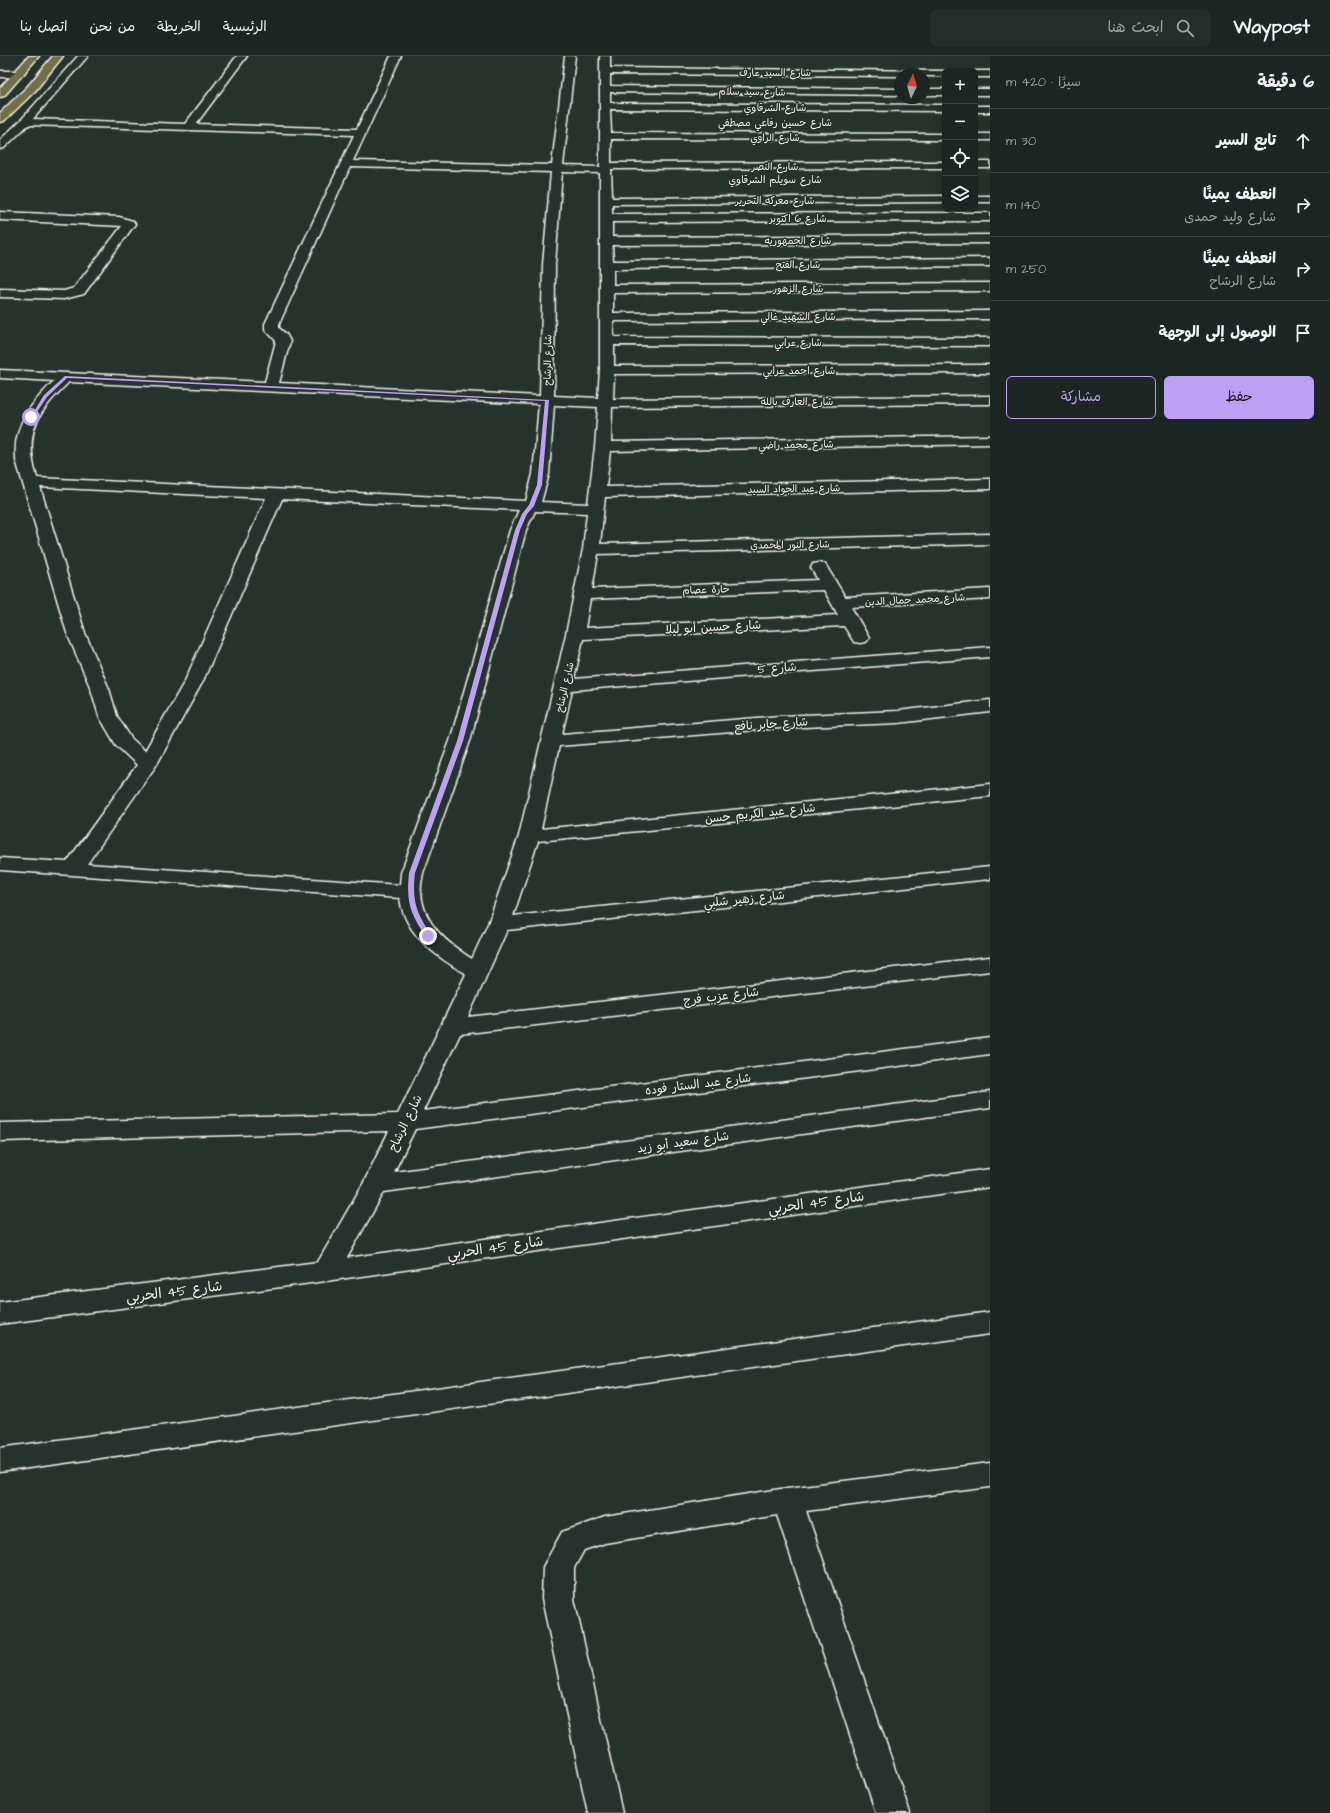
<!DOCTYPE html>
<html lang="ar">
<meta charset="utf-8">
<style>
:root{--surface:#1c2622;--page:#252e2a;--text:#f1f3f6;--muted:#a0a5a5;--line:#3a4340;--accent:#bca0f2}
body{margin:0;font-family:"Architects Daughter","Playpen Sans Arabic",sans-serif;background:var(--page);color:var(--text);direction:rtl}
.controls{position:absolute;right:12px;top:12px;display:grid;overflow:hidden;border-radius:6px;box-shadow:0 4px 16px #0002}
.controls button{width:36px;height:36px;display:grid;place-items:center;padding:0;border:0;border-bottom:1px solid var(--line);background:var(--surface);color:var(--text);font:20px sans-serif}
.compass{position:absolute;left:894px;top:12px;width:36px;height:36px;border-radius:50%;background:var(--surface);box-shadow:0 4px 16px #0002;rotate:5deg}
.stop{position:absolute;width:12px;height:12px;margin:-9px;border:3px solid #bca0f2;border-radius:50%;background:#fff}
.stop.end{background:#bca0f2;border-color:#fff;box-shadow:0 1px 4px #0008}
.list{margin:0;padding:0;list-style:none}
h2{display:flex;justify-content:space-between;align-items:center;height:52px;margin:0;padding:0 16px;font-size:17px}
h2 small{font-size:13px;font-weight:400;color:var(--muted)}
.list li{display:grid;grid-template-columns:26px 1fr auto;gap:12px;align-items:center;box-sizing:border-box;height:64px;padding:0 16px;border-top:1px solid var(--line)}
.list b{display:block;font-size:15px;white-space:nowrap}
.list p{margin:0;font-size:13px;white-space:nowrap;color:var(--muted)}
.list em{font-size:13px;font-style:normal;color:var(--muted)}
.actions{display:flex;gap:8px;padding:12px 16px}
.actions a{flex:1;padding:9px 0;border:1px solid var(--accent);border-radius:6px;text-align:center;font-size:14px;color:var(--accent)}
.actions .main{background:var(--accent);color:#111}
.icon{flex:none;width:22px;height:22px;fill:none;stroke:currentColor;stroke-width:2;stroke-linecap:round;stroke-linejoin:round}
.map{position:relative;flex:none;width:990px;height:1757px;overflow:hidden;direction:ltr}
header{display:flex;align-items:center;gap:24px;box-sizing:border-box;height:56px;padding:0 20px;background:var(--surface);border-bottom:1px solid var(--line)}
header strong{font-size:19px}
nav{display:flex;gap:22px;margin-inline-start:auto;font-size:14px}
.search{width:280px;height:36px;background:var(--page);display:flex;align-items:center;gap:10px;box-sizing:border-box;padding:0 14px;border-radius:6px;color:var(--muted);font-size:15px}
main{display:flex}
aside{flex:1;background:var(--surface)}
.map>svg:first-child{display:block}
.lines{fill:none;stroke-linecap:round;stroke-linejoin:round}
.minor-casing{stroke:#f4f1e8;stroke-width:3}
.highway-casing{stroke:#f4f1e8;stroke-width:3}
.minor{fill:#26332d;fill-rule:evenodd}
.highway{fill:#71704a;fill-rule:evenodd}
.route{fill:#bca0f2}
.labels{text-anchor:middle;stroke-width:3;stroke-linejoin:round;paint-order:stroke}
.far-street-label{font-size:10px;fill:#f4f1e8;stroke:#26332d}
.street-label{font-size:12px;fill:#f4f1e8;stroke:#26332d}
.near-street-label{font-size:14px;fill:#f4f1e8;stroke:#26332d}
</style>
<header>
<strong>Waypost</strong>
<div class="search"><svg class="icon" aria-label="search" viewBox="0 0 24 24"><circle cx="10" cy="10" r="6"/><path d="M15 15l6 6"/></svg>ابحث هنا</div>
<nav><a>الرئيسية</a><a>الخريطة</a><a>من نحن</a><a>اتصل بنا</a></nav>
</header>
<main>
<aside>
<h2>6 دقيقة<small>سيرًا · 420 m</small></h2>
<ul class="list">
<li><svg class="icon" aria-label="ahead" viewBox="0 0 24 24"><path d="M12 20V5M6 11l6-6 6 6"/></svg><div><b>تابع السير</b></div><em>30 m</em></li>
<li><svg class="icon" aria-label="right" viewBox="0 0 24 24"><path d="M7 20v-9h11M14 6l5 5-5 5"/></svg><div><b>انعطف يمينًا</b><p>شارع وليد حمدى</p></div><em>140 m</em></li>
<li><svg class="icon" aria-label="right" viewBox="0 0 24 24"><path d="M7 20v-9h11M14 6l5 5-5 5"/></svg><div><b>انعطف يمينًا</b><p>شارع الرشاح</p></div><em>250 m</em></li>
<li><svg class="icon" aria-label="arrive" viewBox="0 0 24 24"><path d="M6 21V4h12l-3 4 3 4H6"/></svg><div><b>الوصول إلى الوجهة</b></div></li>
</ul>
<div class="actions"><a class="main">حفظ</a><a>مشاركة</a></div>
</aside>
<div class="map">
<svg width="990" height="1757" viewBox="0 0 990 1757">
<rect width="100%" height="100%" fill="#26332d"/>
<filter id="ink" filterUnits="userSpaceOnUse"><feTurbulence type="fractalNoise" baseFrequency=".025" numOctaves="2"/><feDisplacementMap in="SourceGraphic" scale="8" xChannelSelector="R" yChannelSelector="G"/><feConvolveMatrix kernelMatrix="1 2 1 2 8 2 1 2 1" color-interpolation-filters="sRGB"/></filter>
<g filter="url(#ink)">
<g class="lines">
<g class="minor-casing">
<path id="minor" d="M78,0h10l-55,63 152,5 52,-68h10l-51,68 161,5 34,-73h10l-48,105 199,4 13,-109h10l-12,110 37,1v-111h10v12l338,3h-3v5h-21v-2h-24v2l-290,-2v12l290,3v6l-290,-3v11l335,2v6l-335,-2 1,24 334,1v6l-334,-1v24l334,-1v6l-334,1 1,29 333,-2v6l-333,2v10l378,-1v8l-378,1v15l378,-2v8l-378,2 1,16 377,-3v8l-377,3v16l377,-2v8l-377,2v20l377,-2v8l-377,2 1,16 376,1v8l-376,-1v21l376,-1v8l-376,1 -1,25 377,-3v8l-378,3 -1,35 379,-6v8l-380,7 -4,36 384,-8v10l-385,8 -5,47 390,-10v10l-392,10 -6,35 226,-9 -7,-12 2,-4 6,-1 6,1 20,33 145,-8v10l-139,8 18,31 -3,4 -6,1 -6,-1 -10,-16 -261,13 -9,40 416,-32v10l-418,33 -10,44 218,-18 118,-5 92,-11v12l-92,11 -118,5 -221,18 -18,83 449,-45v12l-452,45 -25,75 477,-49v12l-483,51 -39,87 522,-60v14l-530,63 -37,77 567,-73v16l-575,75 -21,43 596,-80v16l-606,84 -37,66 643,-89v18l-664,94 -326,43v-22l318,-40 45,-78 26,-53 -389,10v-18l398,-9 68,-140c-29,-17 -62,-40 -66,-76l-400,-28v-12l67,4 70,-97 -21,-20 -17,-29 -8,-27 -24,-56 -51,-173c0,-7 -1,-15 1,-22 4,-23 21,-41 37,-57l-54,-3v-8l265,12 11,-41 -11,-12v-5l89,-189 -326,-10 -24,23 -4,1v-9l21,-20zM350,111l201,5 -8,93 -3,131 -261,-13 11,-42 -4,-7 -7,-6v-4zM562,116l38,1v197l-2,28 -44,-2 1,-131zM69,326l470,22 -6,70 -7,27 -489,-23c-14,-46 0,-65 32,-96zM554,349l44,2 -3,40 -7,57 -47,-2 8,-28zM40,431l226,11 -81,183 -40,70 -14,-13 -14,-22 -8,-27 -24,-56zM282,443l237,11 -9,20 -60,211 -49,132 -1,12 -313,-21 70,-100 46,-83zM535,455l52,2 -4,36 -17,85 -47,202 -31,88 -16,35c-25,-16 -49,-35 -51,-67 -1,-6 1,-13 2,-19l47,-132 56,-211zM824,534l14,25 -253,13 5,-29z
M0,15h19l5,3 -5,3h-19z
M975,15h15v6h-15z
M924,33h21v6h-21z
M975,33h15v6h-15z
M975,50h15v6h-15z
M975,78h15v6h-15z
M975,106h15v6h-15z
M975,140h15v6h-15z
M0,156l119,5 14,4 2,3 -51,70 -20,5 -64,-2v-8l64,2 10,-3 48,-62 -122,-6z
M990,1256v22l-990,138v-24z
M990,1407v24l-184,24 104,302h-34l-99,-298 -172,28 -21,7 -10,18v31l48,214h-34l-46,-214 1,-32 19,-35 43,-15 182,-29z"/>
</g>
<g class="highway-casing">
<path id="highway" d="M29,0h10l-35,40 -4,1v-9z
M53,0h10l-28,35 -31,30 -4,1v-9l27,-26z"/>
</g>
<use href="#minor" class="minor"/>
<use href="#highway" class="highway"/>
</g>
</g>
<path class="route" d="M65,320l484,24 -7,85 -8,21 -7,8 -7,16 -57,211 -48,132c-3,29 1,39 17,63l-1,1h-5c-16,-24 -20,-35 -17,-64l48,-132 58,-211 7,-16 7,-9 8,-20 8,-84 -478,-23 -20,19 -14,21h-3l14,-23z"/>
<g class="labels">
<g class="far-street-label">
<text x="775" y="20">شارع السيد عارف</text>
<text transform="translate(752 35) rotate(1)" y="4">شارع سيد سلام</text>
<text x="775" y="55">شارع الشرقاوي</text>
<text x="775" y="70">شارع حسين رفاعي مصطفي</text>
<text x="775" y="85">شارع الراوي</text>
<text x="775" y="114">شارع النصر</text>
<text x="775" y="127">شارع سويلم الشرقاوي</text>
<text x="775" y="148">شارع معركه التحرير</text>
<text x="798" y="166">شارع 6 اكتوبر</text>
<text x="798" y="188">شارع الجمهوريه</text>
<text x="798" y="212">شارع الفتح</text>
<text x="798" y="236">شارع الزهور</text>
<text x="798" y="264">شارع الشهيد غالي</text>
<text x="798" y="290">شارع عرابي</text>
<text transform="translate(547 304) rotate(-89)" y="4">شارع الرشاح</text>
<text x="799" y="318">شارع احمد عرابي</text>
<text x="797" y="349">شارع العارف بالله</text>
<text transform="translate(796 388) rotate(-1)" y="4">شارع محمد راضي</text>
<text transform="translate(794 432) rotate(-1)" y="4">شارع عبد الجواد السيد</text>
<text transform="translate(790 488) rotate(-1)" y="4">شارع النور المحمدي</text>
<text transform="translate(706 533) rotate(-2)" y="4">حارة عصام</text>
<text transform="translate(915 543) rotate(-3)" y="4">شارع محمد جمال الدين</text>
<text transform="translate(564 631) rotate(-77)" y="4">شارع الرشاح</text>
</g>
<g class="street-label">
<text transform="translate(713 571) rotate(-3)" y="4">شارع حسين أبو ليلا</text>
<text transform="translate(777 612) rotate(-4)" y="4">شارع 5</text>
<text transform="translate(771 668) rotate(-4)" y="4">شارع جابر نافع</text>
<text transform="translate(760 757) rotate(-6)" y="4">شارع عبد الكريم حسن</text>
<text transform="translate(744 843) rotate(-6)" y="4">شارع زهير شلبي</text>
<text transform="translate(721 940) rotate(-7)" y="4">شارع عزب فرج</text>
<text transform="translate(698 1028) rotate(-7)" y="4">شارع عبد الستار فوده</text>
<text transform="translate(405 1067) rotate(-64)" y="4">شارع الرشاح</text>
<text transform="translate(683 1086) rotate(-8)" y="4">شارع سعيد أبو زيد</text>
</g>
<g class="near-street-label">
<text transform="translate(816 1146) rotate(-8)" y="5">شارع 45 الحربي</text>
<text transform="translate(495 1191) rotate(-8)" y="5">شارع 45 الحربي</text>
<text transform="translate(174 1235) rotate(-7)" y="5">شارع 45 الحربي</text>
</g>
</g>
</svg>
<div class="controls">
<button>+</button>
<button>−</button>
<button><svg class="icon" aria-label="locate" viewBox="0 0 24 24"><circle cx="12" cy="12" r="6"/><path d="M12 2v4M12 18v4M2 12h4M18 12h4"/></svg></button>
<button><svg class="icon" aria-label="layers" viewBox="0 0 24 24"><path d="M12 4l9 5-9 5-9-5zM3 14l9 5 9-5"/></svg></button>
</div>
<svg class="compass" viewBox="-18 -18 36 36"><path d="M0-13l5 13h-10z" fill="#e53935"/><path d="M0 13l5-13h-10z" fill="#a0a5a5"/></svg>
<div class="stop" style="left:31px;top:361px"></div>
<div class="stop end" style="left:428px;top:880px"></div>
</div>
</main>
